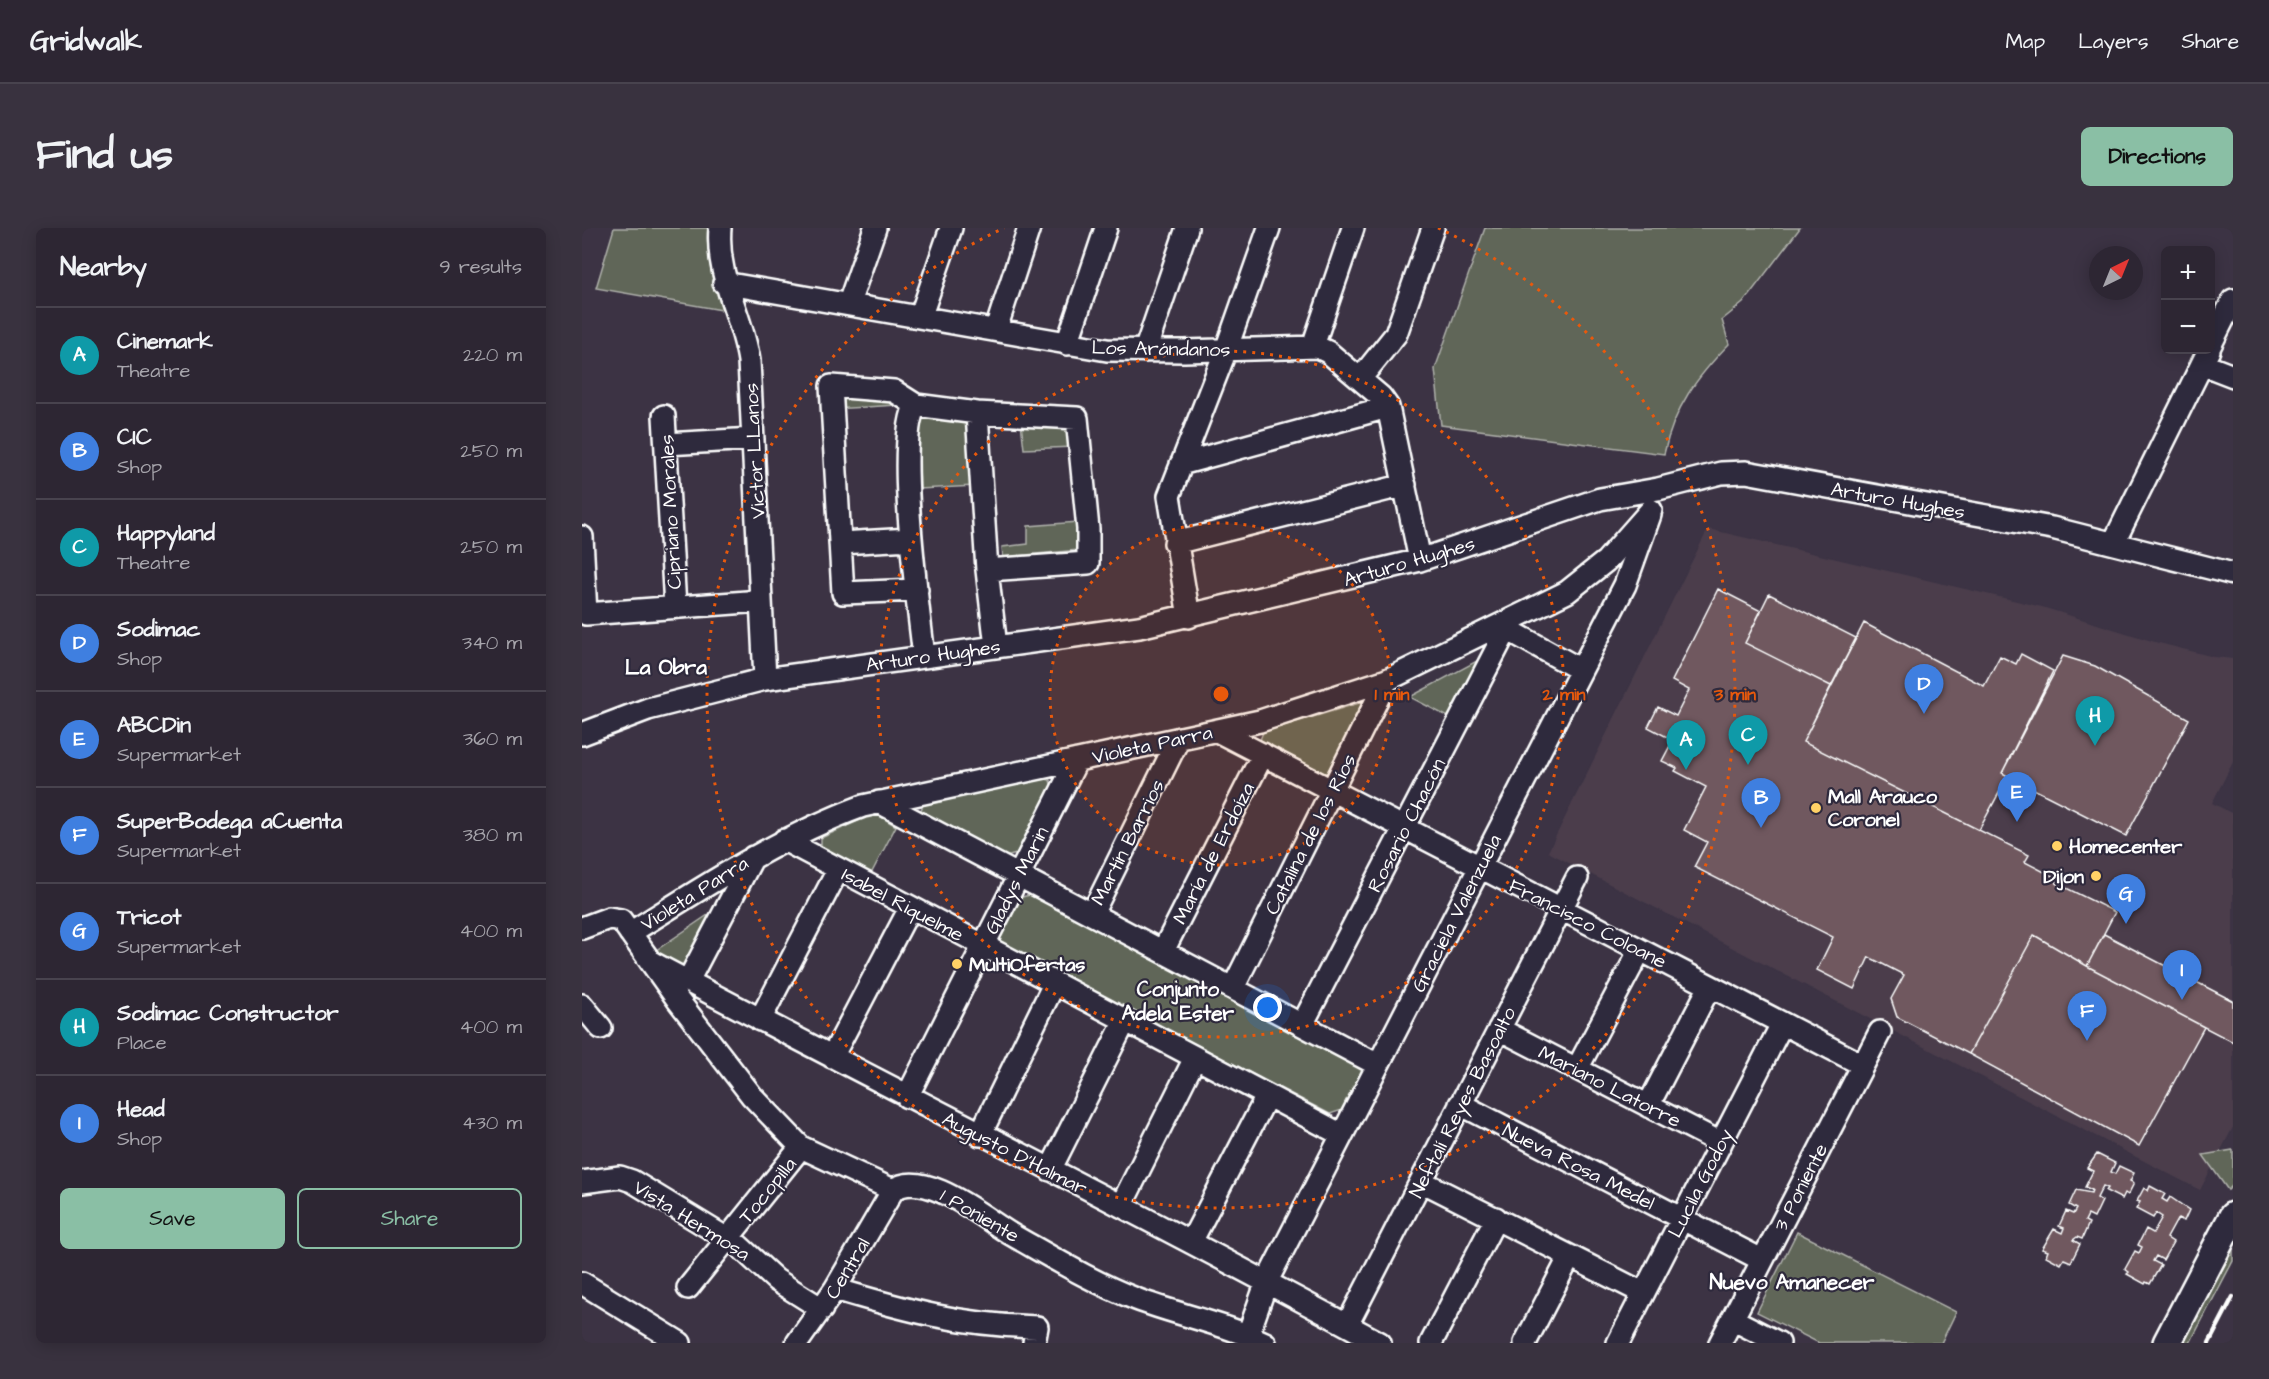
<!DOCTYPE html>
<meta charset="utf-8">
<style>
:root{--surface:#2d2633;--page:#39323f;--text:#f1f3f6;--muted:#a7a5ac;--line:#48434e;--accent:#8abfa5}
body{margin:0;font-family:"Architects Daughter",sans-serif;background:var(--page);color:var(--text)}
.controls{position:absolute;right:18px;top:18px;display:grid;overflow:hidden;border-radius:9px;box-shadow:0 3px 15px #0003}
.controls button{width:54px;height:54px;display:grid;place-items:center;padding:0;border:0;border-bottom:2px solid var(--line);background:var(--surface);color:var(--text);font:30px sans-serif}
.compass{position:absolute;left:1507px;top:18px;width:54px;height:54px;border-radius:50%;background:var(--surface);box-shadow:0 3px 15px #0003;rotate:43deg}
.you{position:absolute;left:686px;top:780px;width:21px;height:21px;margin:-15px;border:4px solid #fff;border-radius:50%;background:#1a73e8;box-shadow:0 0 0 9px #1a73e833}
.badge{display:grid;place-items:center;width:39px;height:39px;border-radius:50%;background:var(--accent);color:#fff;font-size:20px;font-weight:700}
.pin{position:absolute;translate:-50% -50px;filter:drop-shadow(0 2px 3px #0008)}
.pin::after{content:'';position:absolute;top:32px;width:21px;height:18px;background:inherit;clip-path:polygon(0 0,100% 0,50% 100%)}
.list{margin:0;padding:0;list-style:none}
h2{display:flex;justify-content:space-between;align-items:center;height:78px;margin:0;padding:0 24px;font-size:26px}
h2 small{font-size:20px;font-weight:400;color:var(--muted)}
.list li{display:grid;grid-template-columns:39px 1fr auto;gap:18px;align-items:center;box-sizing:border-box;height:96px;padding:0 24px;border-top:2px solid var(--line)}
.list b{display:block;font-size:22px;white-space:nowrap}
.list p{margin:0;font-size:20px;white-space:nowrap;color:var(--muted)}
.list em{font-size:20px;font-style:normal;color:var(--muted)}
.actions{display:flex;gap:12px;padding:18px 24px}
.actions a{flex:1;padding:14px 0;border:2px solid var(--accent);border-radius:9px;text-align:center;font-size:21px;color:var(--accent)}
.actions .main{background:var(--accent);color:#111}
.map{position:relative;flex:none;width:1651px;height:1115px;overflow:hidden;border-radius:9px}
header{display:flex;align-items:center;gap:36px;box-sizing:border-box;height:84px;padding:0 30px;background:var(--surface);border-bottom:2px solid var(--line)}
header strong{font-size:28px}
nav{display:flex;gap:33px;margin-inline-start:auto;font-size:21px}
.intro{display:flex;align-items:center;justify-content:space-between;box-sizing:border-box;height:144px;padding:0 36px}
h1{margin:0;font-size:42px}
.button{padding:15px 27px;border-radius:9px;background:var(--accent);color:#111;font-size:21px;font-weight:700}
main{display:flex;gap:36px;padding:0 36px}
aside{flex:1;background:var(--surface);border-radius:9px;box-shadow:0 3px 15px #0003}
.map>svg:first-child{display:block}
.built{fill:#4b3e4c}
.green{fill:#606658;stroke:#b0b2ac;stroke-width:1.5}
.building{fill:#6f595f;stroke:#fff;stroke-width:1.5}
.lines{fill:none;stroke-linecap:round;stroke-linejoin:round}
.minor-casing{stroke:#fff;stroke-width:26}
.major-casing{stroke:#fff;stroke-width:32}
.minor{stroke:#2f2a3d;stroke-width:21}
.major{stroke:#2f2a3d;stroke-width:27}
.rail{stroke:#fff;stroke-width:4.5}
.ring{fill:none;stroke:#e8590c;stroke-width:3;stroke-dasharray:3 6}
.poi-dot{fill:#ffd166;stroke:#2f2a3d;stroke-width:2}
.labels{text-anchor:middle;stroke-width:4.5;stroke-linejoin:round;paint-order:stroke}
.street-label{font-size:20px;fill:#fff;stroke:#2f2a3d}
.poi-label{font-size:20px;font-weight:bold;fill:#fff;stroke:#2f2a3d;text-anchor:start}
.neighbourhood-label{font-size:21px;font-weight:bold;fill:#fff;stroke:#2f2a3d}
.centre{fill:#e8590c;stroke:#2f2a3d;stroke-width:3}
.ring-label{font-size:18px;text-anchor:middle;font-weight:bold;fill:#e8590c;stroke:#2f2a3d;stroke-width:4.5;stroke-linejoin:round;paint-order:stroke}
</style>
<header>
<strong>Gridwalk</strong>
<nav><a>Map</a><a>Layers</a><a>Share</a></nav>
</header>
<div class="intro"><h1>Find us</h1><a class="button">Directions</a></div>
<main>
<aside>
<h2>Nearby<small>9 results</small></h2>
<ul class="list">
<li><span class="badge" style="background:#0f9aa8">A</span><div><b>Cinemark</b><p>Theatre</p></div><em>220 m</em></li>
<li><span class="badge" style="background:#3f7fe0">B</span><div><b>CIC</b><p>Shop</p></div><em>250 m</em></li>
<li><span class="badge" style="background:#0f9aa8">C</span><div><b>Happyland</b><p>Theatre</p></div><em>250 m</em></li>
<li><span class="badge" style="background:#3f7fe0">D</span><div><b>Sodimac</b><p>Shop</p></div><em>340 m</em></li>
<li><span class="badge" style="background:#3f7fe0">E</span><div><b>ABCDin</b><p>Supermarket</p></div><em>360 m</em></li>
<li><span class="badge" style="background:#3f7fe0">F</span><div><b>SuperBodega aCuenta</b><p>Supermarket</p></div><em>380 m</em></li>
<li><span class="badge" style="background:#3f7fe0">G</span><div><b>Tricot</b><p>Supermarket</p></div><em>400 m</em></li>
<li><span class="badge" style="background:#0f9aa8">H</span><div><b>Sodimac Constructor</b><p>Place</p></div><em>400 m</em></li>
<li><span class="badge" style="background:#3f7fe0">I</span><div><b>Head</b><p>Shop</p></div><em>430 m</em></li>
</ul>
<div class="actions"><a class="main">Save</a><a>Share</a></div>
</aside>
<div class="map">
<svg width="1651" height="1115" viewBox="0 0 1651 1115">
<rect width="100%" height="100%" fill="#3c3344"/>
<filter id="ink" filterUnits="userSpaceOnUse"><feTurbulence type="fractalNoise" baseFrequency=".0167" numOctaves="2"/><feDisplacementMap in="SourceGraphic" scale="12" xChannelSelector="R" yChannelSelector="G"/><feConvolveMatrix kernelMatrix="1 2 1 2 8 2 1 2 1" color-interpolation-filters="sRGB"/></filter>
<g filter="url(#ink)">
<path class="built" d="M1126,301l334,78 113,35 59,15 19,2v103l-21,41 21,11v313l-33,63 -652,-338z"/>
<path class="green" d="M32,0h94c-3,27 6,56 14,82l-126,-22z
M903,0h315l-57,75 -21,17 7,24c-32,33 -55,63 -65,110l-223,-29 -6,-56z
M251,153l58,7 6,17 -63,4z
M334,183l53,4 6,71 -56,3 -9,-65z
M491,192l1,27 -50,2 -3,-26z
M496,294l1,28 -76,7 -1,-10 26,-3v-18z
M904,428l-34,63 -42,-22z
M784,473l-37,71 -5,2 -64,-34 3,-8z
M460,550l8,2 2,8 -36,66 -10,3 -82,-42 -3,-5 2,-5z
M293,585l21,13 -25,48 -50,-24v-12z
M448,667l328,171 5,4 -21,40 -12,4 -332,-172 24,-45z
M142,676l-40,71 -17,-8 -12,-16z
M1651,922v35l-5,5 -25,-35z
M1215,1004l159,80 -15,31h-122l-62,-31z
M1651,1012v21l-43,82h-11z"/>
<path class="building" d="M1136,361l43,22 -16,32 86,43 -28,56 226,113 -4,7 33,17 -2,4 59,29 -28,54 -53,-31 -65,119 -72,-37 -6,-18 13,-24 -35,-18 -15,32 -37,-19 16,-33 -139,-70 13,-25 -23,-12 22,-43 -31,-16 2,-3 -15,-7 11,-21 -25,-13 10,-20 18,9 13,-26 -17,-9z
M1187,366l87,44 -25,48 -86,-43z
M1282,395l120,63 16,-30 16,8 5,-10 32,17 -51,102 6,3 -29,54 -176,-88z
M1481,428l32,10 94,53 -63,117 -124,-63z
M1522,706l129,67v41l-146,-76z
M1452,707l53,31 117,61 -65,119 -170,-92z
M1515,926l18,9 -4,9 4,2 4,-8 15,7 -4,8 4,2 -6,12 -3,-2 -3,6 -16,-8 2,-3 -5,-2 -6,12 5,3 -8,17 -6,-3 -3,6 4,2 -7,16 -5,-2 -4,3 7,4 -9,18 -7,-3 -3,5 -15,-8 2,-5 -6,-2 12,-20 8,4 2,-5 -5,-2 7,-15 7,3 3,-5 -7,-4 7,-15 15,3 1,-3 -7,-3 8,-16 -6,-3z
M1568,958l15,8 -3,5 5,3 3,-5 19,13 -5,11 -6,-3 -11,20 6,4 -10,18 -7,-4 -3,5 8,4 -11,19 -4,-2 -1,2 -18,-10 2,-2 -4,-3 10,-18 4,2 3,-6 -4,-2 8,-16 7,4 9,-16 -6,-4 -3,5 -17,-9 4,-7 -3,-1 7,-13 4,3z"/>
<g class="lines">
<g class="minor-casing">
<path id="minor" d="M138,0c-4,51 22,85 29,133l16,318
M142,55l383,67 77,1 133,-4 11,5 53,45 7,10 32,153
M267,75l26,-75
M339,87l30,-87
M414,101l33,-101
M485,116l39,-116
M731,118l40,-118
M1628,118l23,-46
M563,123l42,-123
M1620,136l31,12
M778,151l36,-45 37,-106
M334,177l-22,-14 -63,-5 12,207 74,-3
M395,185l100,5 11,111v34l-101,7
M82,188l11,191
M84,216l87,-5
M599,236l207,-57
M0,309l4,77 175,-13
M1532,314l95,-192
M259,315l69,-4
M593,315l230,-58
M607,389l-20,-121 57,-146 43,-122
M925,401l74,41
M342,429c-5,-46 -30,-220 -8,-252l61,8 10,157 9,77
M635,503l646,334
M0,506l66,-25 117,-30 374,-52 281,-67 180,-61 58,-10 63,-16 25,-1 306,56 181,46
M297,574l499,263
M202,612l558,295
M510,686l87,-176
M0,700l27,-10 12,2 56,79 75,97 49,51 92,43
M48,705c75,-47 149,-96 233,-127l397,-85 127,-41 180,-88 39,-31 45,-51
M581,723l100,-197
M69,734c242,128 488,250 729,381
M106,753l65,-124
M651,760l154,-308
M0,777l19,23
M178,792l78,-150
M720,797l205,-396 -3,-4
M917,801l222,114
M250,829l78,-149
M995,841l63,-119
M325,869l170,-337
M878,876l302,156
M1066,878l62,-120
M398,907l74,-151
M468,942l75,-149
M839,953l222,112
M0,954l38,-5 12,4 107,65 37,34 46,29
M539,978l74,-148
M609,1014l76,-146
M0,1055l98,60
M106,1060l113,-141
M253,1061c73,22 126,36 202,38l-3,16
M1150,1091l47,24
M765,1097l230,-447
M666,1107l19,-54 358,-696 25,-70
M215,1115l38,-54 58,-99c32,-23 93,30 121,46 39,22 80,47 122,63 42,16 87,24 129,44
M849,1115l65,-125
M943,1115l45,-87
M1036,1115l164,-319
M1138,1115l160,-311"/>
</g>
<g class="major-casing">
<path id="major" d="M1585,1115l66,-127"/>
</g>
<use href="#minor" class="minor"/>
<use href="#major" class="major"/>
<path class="rail" d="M1627,1115l24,-46"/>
</g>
</g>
<circle cx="639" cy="466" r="171" fill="#e8590c" fill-opacity=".12"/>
<g class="ring">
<circle cx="639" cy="466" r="171"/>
<circle cx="639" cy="466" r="343"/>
<path d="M856 0A514 514 0 1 1 422 0"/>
</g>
<g class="poi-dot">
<circle cx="1234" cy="580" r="6"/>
<circle cx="1475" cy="618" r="6"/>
<circle cx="1514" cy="648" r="6"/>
<circle cx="375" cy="736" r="6"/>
</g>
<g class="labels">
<g class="street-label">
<text transform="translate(579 120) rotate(1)" y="7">Los Arándanos</text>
<text transform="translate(172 223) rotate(-93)" y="7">Victor LLanos</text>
<text transform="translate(1316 272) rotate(10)" y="7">Arturo Hughes</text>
<text transform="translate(88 284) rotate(-93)" y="7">Cipriano Morales</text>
<text transform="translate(827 333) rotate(-16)" y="7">Arturo Hughes</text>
<text transform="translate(351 427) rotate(-8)" y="7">Arturo Hughes</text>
<text transform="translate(570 516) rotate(-12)" y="7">Violeta Parra</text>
<text transform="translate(824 597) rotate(-63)" y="7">Rosario Chacón</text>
<text transform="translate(728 606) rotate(-63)" y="7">Catalina de los Ríos</text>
<text transform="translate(545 614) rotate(-63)" y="7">Martín Barrios</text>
<text transform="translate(631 625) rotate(-63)" y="7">María de Erdoíza</text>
<text transform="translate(434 652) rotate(-63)" y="7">Gladys Marin</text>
<text transform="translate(112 665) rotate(-32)" y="7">Violeta Parra</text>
<text transform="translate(321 676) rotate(28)" y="7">Isabel Riquelme</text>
<text transform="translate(874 685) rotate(-63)" y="7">Graciela Valenzuela</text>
<text transform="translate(1006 695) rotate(27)" y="7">Francisco Coloane</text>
<text transform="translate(1028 858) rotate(27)" y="7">Mariano Latorre</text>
<text transform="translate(880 874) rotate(-63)" y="7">Neftalí Reyes Basoalto</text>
<text transform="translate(433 925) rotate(27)" y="7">Augusto D'Halmar</text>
<text transform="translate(997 938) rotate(27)" y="7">Nueva Rosa Medel</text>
<text transform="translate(1118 955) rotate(-63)" y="7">Lucila Godoy</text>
<text transform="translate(1218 959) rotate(-63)" y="7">3 Poniente</text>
<text transform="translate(185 962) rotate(-51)" y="7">Tocopilla</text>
<text transform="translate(398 987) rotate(30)" y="7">1 Poniente</text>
<text transform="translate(110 992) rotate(32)" y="7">Vista Hermosa</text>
<text transform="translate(265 1040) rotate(-59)" y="7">Central</text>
</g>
<g class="poi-label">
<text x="1246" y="575">Mall Arauco<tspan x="1246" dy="23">Coronel</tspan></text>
<text x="1487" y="625">Homecenter</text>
<text x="1502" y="655" text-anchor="end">Dijon</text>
<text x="387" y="743">MultiOfertas</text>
</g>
<g class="neighbourhood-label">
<text x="84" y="446">La Obra</text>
<text x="596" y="768">Conjunto<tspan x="596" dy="24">Adela Ester</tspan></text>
<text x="1210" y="1061">Nuevo Amanecer</text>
</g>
</g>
<circle cx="639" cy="466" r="9" class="centre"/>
<g class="ring-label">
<text x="810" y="472">1 min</text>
<text x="982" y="472">2 min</text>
<text x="1153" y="472">3 min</text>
</g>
</svg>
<div class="controls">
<button>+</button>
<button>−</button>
</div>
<svg class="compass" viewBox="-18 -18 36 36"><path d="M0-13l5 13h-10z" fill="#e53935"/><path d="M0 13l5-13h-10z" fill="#a7a5ac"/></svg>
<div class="you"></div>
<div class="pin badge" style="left:1104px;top:542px;background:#0f9aa8">A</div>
<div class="pin badge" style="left:1179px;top:600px;background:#3f7fe0">B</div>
<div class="pin badge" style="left:1166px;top:537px;background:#0f9aa8">C</div>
<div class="pin badge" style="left:1342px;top:486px;background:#3f7fe0">D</div>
<div class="pin badge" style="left:1435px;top:594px;background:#3f7fe0">E</div>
<div class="pin badge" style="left:1505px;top:813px;background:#3f7fe0">F</div>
<div class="pin badge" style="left:1544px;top:696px;background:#3f7fe0">G</div>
<div class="pin badge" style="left:1513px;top:518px;background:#0f9aa8">H</div>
<div class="pin badge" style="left:1600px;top:772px;background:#3f7fe0">I</div>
</div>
</main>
